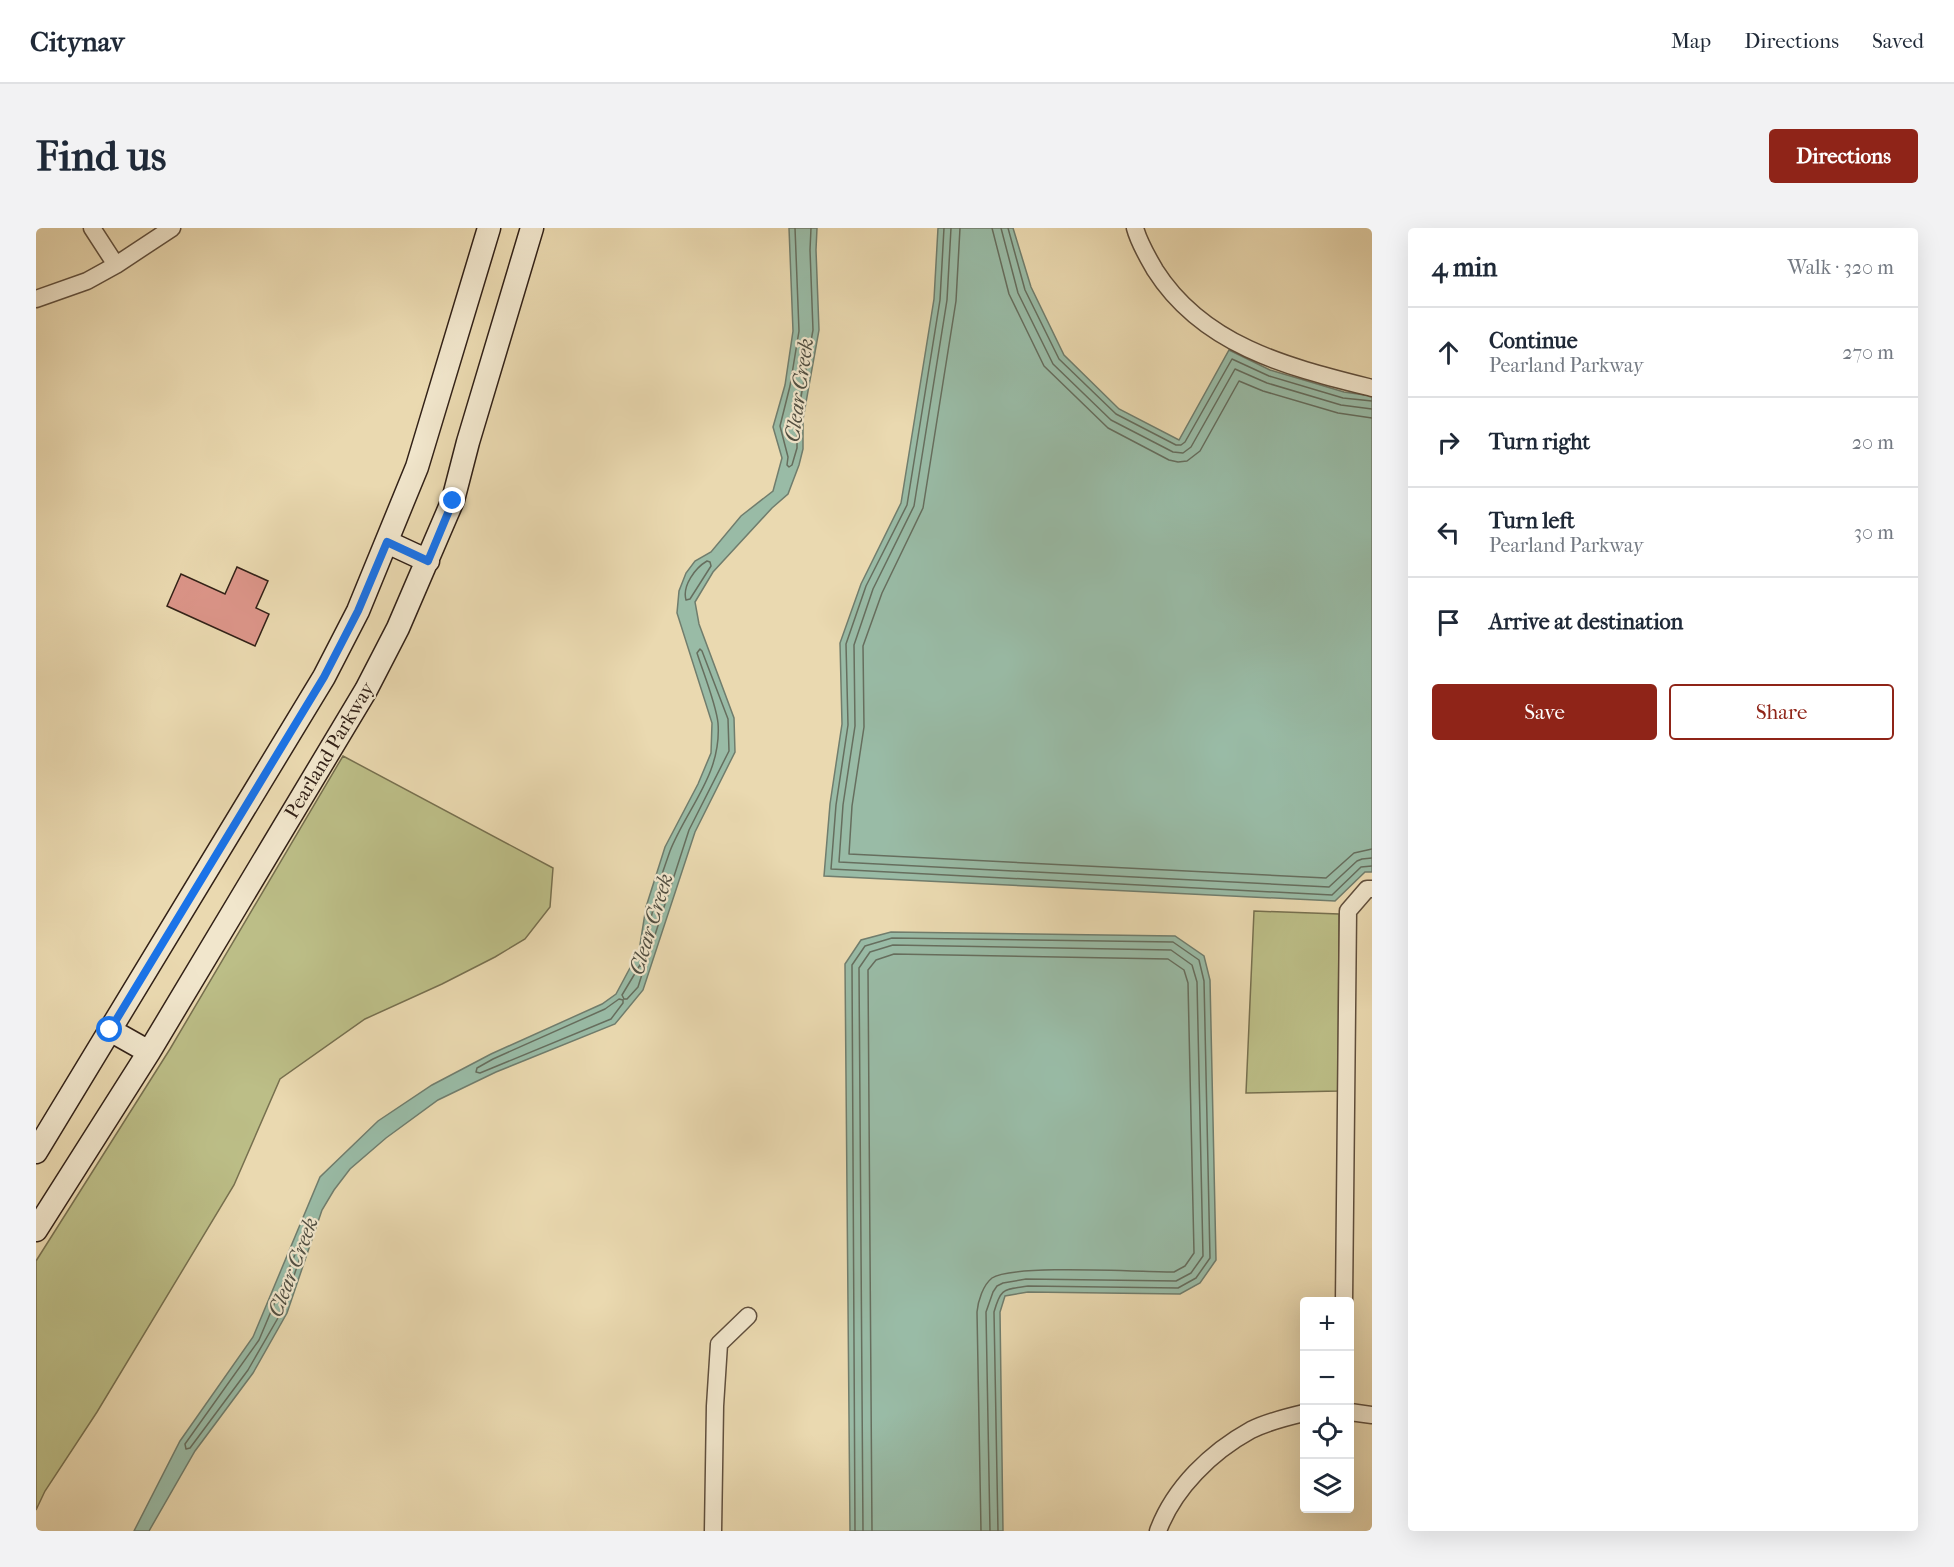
<!DOCTYPE html>
<meta charset="utf-8">
<style>
:root{--surface:#fff;--page:#f2f2f3;--text:#1f2937;--muted:#747a83;--line:#e0e1e3;--accent:#8f2418}
body{margin:0;font-family:"IM FELL French Canon",serif;background:var(--page);color:var(--text)}
.controls{position:absolute;right:18px;bottom:18px;display:grid;overflow:hidden;border-radius:6px;box-shadow:0 6px 24px #0002}
.controls button{width:54px;height:54px;display:grid;place-items:center;padding:0;border:0;border-bottom:2px solid var(--line);background:var(--surface);color:var(--text);font:30px sans-serif}
.stop{position:absolute;width:18px;height:18px;margin:-14px;border:4px solid #1a73e8;border-radius:50%;background:#fff}
.stop.end{background:#1a73e8;border-color:#fff;box-shadow:0 2px 6px #0008}
.list{margin:0;padding:0;list-style:none}
h2{display:flex;justify-content:space-between;align-items:center;height:78px;margin:0;padding:0 24px;font-size:26px}
h2 small{font-size:20px;font-weight:400;color:var(--muted)}
.list li{display:grid;grid-template-columns:39px 1fr auto;gap:18px;align-items:center;box-sizing:border-box;height:90px;padding:0 24px;border-top:2px solid var(--line)}
.list b{display:block;font-size:22px;white-space:nowrap}
.list p{margin:0;font-size:20px;white-space:nowrap;color:var(--muted)}
.list em{font-size:20px;font-style:normal;color:var(--muted)}
.actions{display:flex;gap:12px;padding:18px 24px}
.actions a{flex:1;padding:14px 0;border:2px solid var(--accent);border-radius:6px;text-align:center;font-size:21px;color:var(--accent)}
.actions .main{background:var(--accent);color:#fff}
.icon{flex:none;width:33px;height:33px;fill:none;stroke:currentColor;stroke-width:2;stroke-linecap:round;stroke-linejoin:round}
.map{position:relative;flex:none;width:1336px;height:1303px;overflow:hidden;border-radius:6px}
header{display:flex;align-items:center;gap:36px;box-sizing:border-box;height:84px;padding:0 30px;background:var(--surface);border-bottom:2px solid var(--line)}
header strong{font-size:28px}
nav{display:flex;gap:33px;margin-inline-start:auto;font-size:21px}
.intro{display:flex;align-items:center;justify-content:space-between;box-sizing:border-box;height:144px;padding:0 36px}
h1{margin:0;font-size:42px}
.button{padding:15px 27px;border-radius:6px;background:var(--accent);color:#fff;font-size:21px;font-weight:700}
main{display:flex;gap:36px;padding:0 36px}
aside{flex:1;background:var(--surface);border-radius:6px;box-shadow:0 6px 24px #0002}
.map>svg:first-child{display:block}
.green{fill:#bcbe87;stroke:#77704f;stroke-width:1.5}
.water{fill:#99bba6;stroke:#707d6d;stroke-width:1.5}
.lines{fill:none;stroke-linecap:round;stroke-linejoin:round}
.shore{stroke:#666e5e;stroke-width:1.5}
.building{fill:#dc9589;stroke:#322117;stroke-width:1.5}
.street-casing{stroke:#604f3d;stroke-width:19}
.secondary-casing{stroke:#322117;stroke-width:25}
.street{stroke:#f1e6cc;stroke-width:16}
.secondary{stroke:#f1e6cc;stroke-width:22}
.route{stroke:#1a73e8;stroke-width:8}
.labels{text-anchor:middle;stroke-width:4.5;stroke-linejoin:round;paint-order:stroke}
.street-label{font-size:20px;fill:#322117;stroke:#f1e6cc}
.water-label{font-size:21px;font-style:italic;fill:#514f42;stroke:#f1e6cc}
</style>
<header>
<strong>Citynav</strong>
<nav><a>Map</a><a>Directions</a><a>Saved</a></nav>
</header>
<div class="intro"><h1>Find us</h1><a class="button">Directions</a></div>
<main>
<div class="map">
<svg width="1336" height="1303" viewBox="0 0 1336 1303">
<rect width="100%" height="100%" fill="#ead9b0"/>
<filter id="stains"><feTurbulence type="fractalNoise" baseFrequency=".00333" numOctaves="4"/><feColorMatrix values="0 0 0 0 .2 0 0 0 0 .09 0 0 0 0 .02 0 0 0 .5 -.17"/></filter>
<radialGradient id="worn" r=".72"><stop offset=".6" stop-color="#630" stop-opacity="0"/><stop offset="1" stop-color="#630" stop-opacity=".3"/></radialGradient>
<path class="green" d="M307,528l210,112 -3,39 -25,32 -30,18 -53,27 -77,35 -85,60 -46,106 -137,227 -52,79 -9,19v-249l134,-212z
M1218,683l85,3 -1,177 -92,2z"/>
<path class="water" d="M753,0h28l-1,22 3,80 -16,89v30l-4,16 -11,29 -16,14 -59,64 -18,30 4,22 35,94 1,34 -40,80 -52,158 -28,34 -119,48 -58,28 -52,38 -36,31 -16,21 -12,20 -35,103 -34,60 -58,78 -46,80h-15l46,-90 73,-104 67,-160 58,-56 54,-36 59,-31 111,-50 14,-10 23,-43 7,-44 19,-60 33,-63 13,-31 1,-30 -35,-110 2,-22 7,-18 9,-12 16,-9 30,-36 32,-25 9,-33 -9,-31 12,-42 8,-54z
M902,0h75l18,59 33,68 55,54 60,31 50,-90 41,20 74,22 28,4v476h-7l-30,29 -511,-25 6,-72 12,-80 -2,-81 21,-59 40,-81 33,-204z
M855,704l284,4 29,20 6,24 6,280 -16,23 -20,11 -152,-2 -23,4 -5,16 3,219h-153l-5,-567 16,-24z"/>
<g class="lines">
<path class="shore" d="M759,0l4,103 -9,55 -10,40 8,31 -1,8 2,2 3,-2 5,-17v-29l16,-89 -3,-80 1,-22
M908,0l-4,72 -33,205 -41,81 -20,58 2,81 -12,80 -5,64 501,26 29,-28 11,-1
M915,0l-4,72 -33,206 -41,83 -19,56 1,81 -12,79 -4,57 490,25 28,-26 5,-2 10,-1
M924,0l-4,73 -33,207 -41,85 -19,53 1,81 -12,79 -3,48 477,24 28,-25 18,-4
M956,0l17,66 35,72 64,62 61,32 9,2 9,-1 13,-10 39,-70 24,10 75,22 34,5
M965,0l17,65 35,71 58,56 62,32 10,1 8,-6 44,-78 32,14 74,22 31,4
M972,0l17,62 34,69 57,55 60,31h5l4,-3 47,-83 37,17 74,22 29,3
M671,333l3,1 1,4 -21,33 -4,1c-4,-14 9,-32 21,-39z
M664,421l2,2 26,68 1,32 -40,79 -36,111 -4,2 -2,-3c5,-30 12,-60 23,-89 17,-43 52,-77 48,-128 -2,-19 -15,-51 -21,-70z
M604,737l4,3 -6,19 -11,12h-3l-2,-4z
M583,771l4,1v3l-12,16 -131,54 -4,-1 1,-4 16,-9 112,-50z
M263,1017l3,1 1,3 -21,62 -34,59 -58,78 -4,1 -1,-5 74,-104z
M819,1303l-3,-566 13,-19 27,-8 281,4 26,18 5,21 6,277 -14,20 -18,10 -150,-2c-24,4 -27,1 -34,26l4,219
M827,1303l-4,-563 11,-16 23,-7 278,5 21,15 5,17 6,274 -12,17 -15,8 -150,-2 -23,4 -6,3 -4,6 -7,20 4,219
M836,1303l-4,-561 8,-10 18,-6 274,5 16,11 4,13 6,270 -9,13 -11,6c-32,0 -162,-8 -182,6 -9,7 -14,23 -15,34l4,219"/>
</g>
<path class="building" d="M201,339l31,14 -12,27 13,6 -14,32 -88,-40 14,-32 44,20z"/>
<g class="lines">
<g class="street-casing">
<path id="street" d="M56,0l24,37
M1099,0c4,15 12,28 20,42 49,77 134,97 217,118
M0,71l51,-18 29,-16 56,-37
M1308,1074l4,-391 19,-22h5
M1314,1184l22,3
M677,1303l2,-125 4,-62 29,-28
M1122,1303c16,-43 53,-79 93,-101 16,-8 36,-13 53,-17"/>
</g>
<g class="secondary-casing">
<path id="secondary" d="M351,314l41,19
M74,802l39,22
M0,924l288,-475 34,-66 59,-144 72,-239
M0,1002l113,-178 217,-362 32,-62 55,-128 15,-58 64,-214"/>
</g>
<use href="#street" class="street"/>
<use href="#secondary" class="secondary"/>
</g>
<g class="lines">
<path class="route" d="M74,802l214,-353 34,-66 29,-69 41,19 25,-60"/>
</g>
<g class="labels">
<g class="street-label">
<text transform="translate(293 522) rotate(-59)" y="7">Pearland Parkway</text>
</g>
<g class="water-label">
<text transform="translate(763 162) rotate(-82)" y="7">Clear Creek</text>
<text transform="translate(615 696) rotate(-73)" y="7">Clear Creek</text>
<text transform="translate(257 1039) rotate(-69)" y="7">Clear Creek</text>
</g>
</g>
<rect width="100%" height="100%" filter="url(#stains)"/>
<rect width="100%" height="100%" fill="url(#worn)"/>
</svg>
<div class="controls">
<button>+</button>
<button>−</button>
<button><svg class="icon" aria-label="locate" viewBox="0 0 24 24"><circle cx="12" cy="12" r="6"/><path d="M12 2v4M12 18v4M2 12h4M18 12h4"/></svg></button>
<button><svg class="icon" aria-label="layers" viewBox="0 0 24 24"><path d="M12 4l9 5-9 5-9-5zM3 14l9 5 9-5"/></svg></button>
</div>
<div class="stop" style="left:74px;top:802px"></div>
<div class="stop end" style="left:417px;top:273px"></div>
</div>
<aside>
<h2>4 min<small>Walk · 320 m</small></h2>
<ul class="list">
<li><svg class="icon" aria-label="ahead" viewBox="0 0 24 24"><path d="M12 20V5M6 11l6-6 6 6"/></svg><div><b>Continue</b><p>Pearland Parkway</p></div><em>270 m</em></li>
<li><svg class="icon" aria-label="right" viewBox="0 0 24 24"><path d="M7 20v-9h11M14 6l5 5-5 5"/></svg><div><b>Turn right</b></div><em>20 m</em></li>
<li><svg class="icon" aria-label="left" viewBox="0 0 24 24"><path d="M17 20v-9H6M10 6l-5 5 5 5"/></svg><div><b>Turn left</b><p>Pearland Parkway</p></div><em>30 m</em></li>
<li><svg class="icon" aria-label="arrive" viewBox="0 0 24 24"><path d="M6 21V4h12l-3 4 3 4H6"/></svg><div><b>Arrive at destination</b></div></li>
</ul>
<div class="actions"><a class="main">Save</a><a>Share</a></div>
</aside>
</main>
